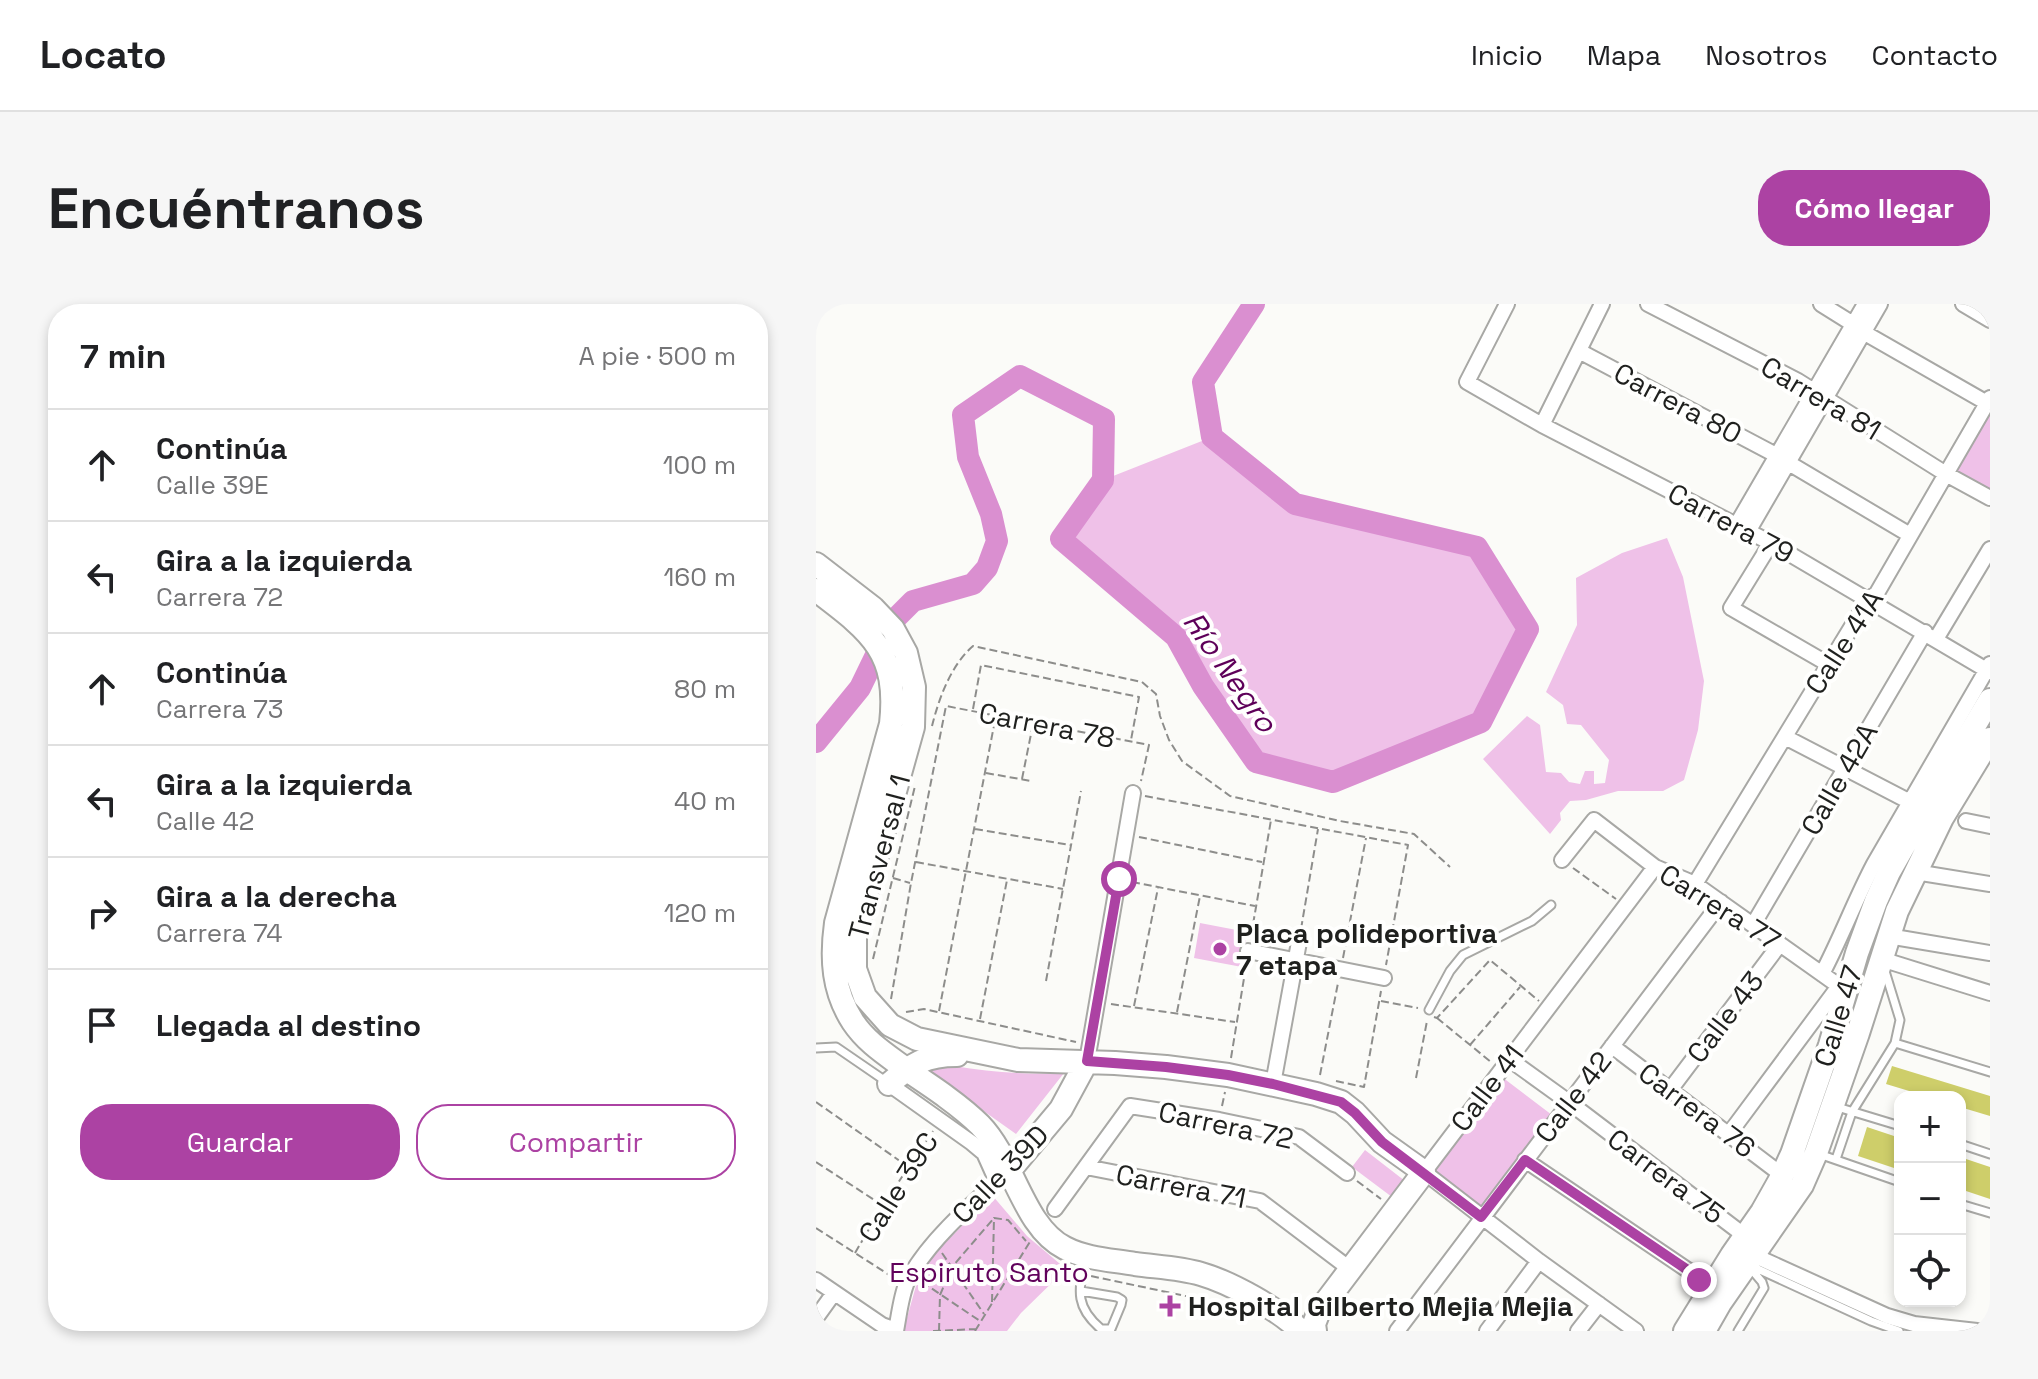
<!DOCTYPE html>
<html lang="es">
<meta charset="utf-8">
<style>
:root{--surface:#fff;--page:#f6f6f6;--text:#202124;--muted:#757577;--line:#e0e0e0;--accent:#ac42a3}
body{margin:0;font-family:"Space Grotesk",sans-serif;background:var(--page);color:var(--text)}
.controls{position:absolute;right:24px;bottom:24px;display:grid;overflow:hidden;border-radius:16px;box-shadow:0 4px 12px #0003}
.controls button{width:72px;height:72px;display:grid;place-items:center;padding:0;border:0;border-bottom:2px solid var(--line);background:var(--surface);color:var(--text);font:40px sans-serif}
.stop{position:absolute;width:24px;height:24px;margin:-18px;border:6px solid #ac42a3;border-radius:50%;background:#fff}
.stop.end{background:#ac42a3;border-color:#fff;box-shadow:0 2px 8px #0008}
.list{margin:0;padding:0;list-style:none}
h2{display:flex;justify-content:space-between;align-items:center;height:104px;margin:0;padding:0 32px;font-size:34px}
h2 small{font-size:26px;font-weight:400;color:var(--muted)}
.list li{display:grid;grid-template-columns:52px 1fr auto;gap:24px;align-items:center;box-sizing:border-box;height:112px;padding:0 32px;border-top:2px solid var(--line)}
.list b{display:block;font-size:30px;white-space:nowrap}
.list p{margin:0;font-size:26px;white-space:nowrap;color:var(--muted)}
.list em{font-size:26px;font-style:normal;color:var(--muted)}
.actions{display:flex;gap:16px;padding:24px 32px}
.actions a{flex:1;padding:18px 0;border:2px solid var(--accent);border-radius:32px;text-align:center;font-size:28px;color:var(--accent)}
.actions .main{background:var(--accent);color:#fff}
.icon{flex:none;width:44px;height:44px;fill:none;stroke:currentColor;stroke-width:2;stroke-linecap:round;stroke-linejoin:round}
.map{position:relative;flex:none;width:1174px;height:1027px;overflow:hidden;border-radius:32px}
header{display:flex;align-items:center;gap:48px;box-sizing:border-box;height:112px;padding:0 40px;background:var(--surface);border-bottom:2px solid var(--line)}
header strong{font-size:38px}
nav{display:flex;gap:44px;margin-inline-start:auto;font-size:28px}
.intro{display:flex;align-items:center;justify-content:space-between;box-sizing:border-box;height:192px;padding:0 48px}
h1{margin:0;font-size:56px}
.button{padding:20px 36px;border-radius:32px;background:var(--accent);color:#fff;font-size:28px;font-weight:700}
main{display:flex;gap:48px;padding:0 48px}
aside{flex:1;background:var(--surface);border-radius:32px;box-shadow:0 4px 12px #0003}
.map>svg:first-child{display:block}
.green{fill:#efc1e8}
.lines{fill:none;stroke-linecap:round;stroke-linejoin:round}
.river{stroke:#da8fd0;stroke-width:22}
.building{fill:#cece6a}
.lane-casing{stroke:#a8a8a5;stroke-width:11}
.street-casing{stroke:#a8a8a5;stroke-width:18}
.secondary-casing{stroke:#a8a8a5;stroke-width:26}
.path{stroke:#8d8d8b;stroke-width:2;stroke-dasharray:8 4;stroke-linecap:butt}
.lane{stroke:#fff;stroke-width:7}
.street{stroke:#fff;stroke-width:14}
.secondary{stroke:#fff;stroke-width:22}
.route{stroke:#ac42a3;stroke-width:10}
.poi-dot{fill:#ac42a3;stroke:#fffffe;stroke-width:3}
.labels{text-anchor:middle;stroke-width:8;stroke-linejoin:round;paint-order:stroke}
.street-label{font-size:28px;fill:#1f201e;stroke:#fffffe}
.poi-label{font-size:28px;font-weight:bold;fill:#1f201e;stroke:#fffffe;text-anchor:start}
.park-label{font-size:28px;fill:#61025b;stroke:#fffffe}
.water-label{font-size:30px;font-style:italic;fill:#5e0059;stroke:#fffffe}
</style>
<header>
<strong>Locato</strong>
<nav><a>Inicio</a><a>Mapa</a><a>Nosotros</a><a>Contacto</a></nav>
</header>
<div class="intro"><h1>Encuéntranos</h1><a class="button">Cómo llegar</a></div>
<main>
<aside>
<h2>7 min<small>A pie · 500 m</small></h2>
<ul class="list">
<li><svg class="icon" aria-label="ahead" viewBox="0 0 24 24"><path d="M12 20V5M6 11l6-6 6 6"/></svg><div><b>Continúa</b><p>Calle 39E</p></div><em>100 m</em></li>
<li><svg class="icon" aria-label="left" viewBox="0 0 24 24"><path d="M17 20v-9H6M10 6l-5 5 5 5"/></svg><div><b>Gira a la izquierda</b><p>Carrera 72</p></div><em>160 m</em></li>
<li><svg class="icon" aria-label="ahead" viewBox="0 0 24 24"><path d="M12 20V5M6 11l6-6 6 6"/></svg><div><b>Continúa</b><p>Carrera 73</p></div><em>80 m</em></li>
<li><svg class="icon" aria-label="left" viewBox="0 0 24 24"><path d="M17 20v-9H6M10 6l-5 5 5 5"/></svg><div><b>Gira a la izquierda</b><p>Calle 42</p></div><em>40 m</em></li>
<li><svg class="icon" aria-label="right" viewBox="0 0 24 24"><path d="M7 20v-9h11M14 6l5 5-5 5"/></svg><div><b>Gira a la derecha</b><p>Carrera 74</p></div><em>120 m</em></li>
<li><svg class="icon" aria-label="arrive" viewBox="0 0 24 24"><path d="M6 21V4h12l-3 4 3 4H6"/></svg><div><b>Llegada al destino</b></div></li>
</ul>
<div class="actions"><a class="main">Guardar</a><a>Compartir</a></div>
</aside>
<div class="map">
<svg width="1174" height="1027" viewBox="0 0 1174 1027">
<rect width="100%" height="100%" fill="#fbfbf8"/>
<path class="green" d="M1174,104v83l-36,-21z
M396,133l83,67 182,43 51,82 -47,93 -148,60 -77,-20 -53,-76 -27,-49 -115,-98 42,-59z
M851,234l16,39 21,104 -6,49 -14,50 -21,11h-45l-32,9 -16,1 -10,12 1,7 -11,14 -67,-75 44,-43 13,9 6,47 15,1 8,9 11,2 5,-13h9v13l11,-1 4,-23 -28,-35 -14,-1 -4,-19 -17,-13 31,-67 -1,-47 46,-25z
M384,619l47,9 -5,35 -48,-9z
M138,762c37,6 72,9 110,7l-48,61 -93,-66z
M686,773l50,38 -70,92 -49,-38z
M549,846l40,31 -13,16 -40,-30z
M176,891l35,41 39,33 -45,44 -14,18h-102v-6l16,-57z"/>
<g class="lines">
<path class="river" d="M0,438l44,-54 32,-66 21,-21 60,-17 14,-16 10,-27 -6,-27 -23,-57 -5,-42 57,-39 84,43 -1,61 -42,59 115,98 27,49 53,76 77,20 148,-60 47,-93 -51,-82 -182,-43 -83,-67 -9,-55 51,-78"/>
</g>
<path class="building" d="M1076,762l98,30v20l-30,-9v-10h-31l-43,-13z
M1051,823l33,11v32l-42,-14z
M1144,853l30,10v32l-30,-10z"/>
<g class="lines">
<g class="lane-casing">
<path id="lane" d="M613,706l21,-39 13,-16 69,-34 19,-16
M1079,739l95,29
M0,744l20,-1 51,35
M1018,802l66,20
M1144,840l30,10
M1003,850l81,28
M1020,855l16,-47 43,-69 5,-23 -15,-49
M1144,900l30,9
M933,961l122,56 28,10
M265,987l36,6 5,3 -1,5 -10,24h-10c-27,-23 -22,-39 -16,-70
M922,1027l26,-43 -2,-6 -11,-13"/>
</g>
<g class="street-casing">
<path id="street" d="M691,0l-40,78 75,43 229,118 219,129
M832,0l150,77 148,93 44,24
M1005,0l32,20
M1147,0l27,16
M1047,28l124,71
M763,47l197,104
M726,121l60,-121
M971,158l123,73
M921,220l128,-220
M933,226l131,-226
M955,239l-40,65 97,56
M1120,335l54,-90
M969,433l131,68
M1150,517l24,5
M746,556l32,-40 61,47 40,17 144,102 9,2
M1099,568l75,12
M879,580l173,-284 9,-7 113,-195
M937,621l172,-293
M1072,632l102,17
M432,647l136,27
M1065,655l109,34
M1006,670c19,-36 33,-74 52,-110l116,-200
M796,742l170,129
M693,755l61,44 175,133
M271,757l46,-268
M73,780l83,59 12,10 13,29
M457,780l26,-142
M854,786l110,-146
M913,830l110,-148
M709,856l167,113c8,8 11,15 12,27
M270,863l174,34 90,68
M239,905l75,-103 89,14 80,17 48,36
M937,951l134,61 27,8 63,7
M0,976l66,45 14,5
M0,1014l18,-25
M80,1027c3,-16 5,-35 11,-49 20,-41 69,-82 103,-112
M581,1027l324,-429
M671,1027l52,-70
M762,1027l21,-27
M820,1027l-97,-70 -115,-89 231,-305"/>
</g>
<g class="secondary-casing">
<path id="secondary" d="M0,260l57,44 20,21 13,24 8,34 -1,40 -58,207v35l10,28 25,28 27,14 101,21 97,3 51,4 62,8 88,19 25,8 14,11 27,29 42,30 -105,139 -5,13 1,7
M0,286c54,41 83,61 75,134l-55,199c-5,36 -3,68 17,99 14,21 34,33 54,48 24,16 53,35 73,55 34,35 43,102 85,123 21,11 47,12 70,16 22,3 46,4 66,10 31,9 77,35 100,57
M73,780c23,-20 36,-29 68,-29
M194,866l51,-61 26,-48
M869,1027l47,-76 30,-43 18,-32 12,-26 38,-109 27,-92 19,-52 13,-29 45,-79 56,-93
M888,1027l16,-28 82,-118 14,-32 42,-120 39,-122 45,-93 48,-79"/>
</g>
<path class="path" d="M157,405l8,-44 158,32 -8,43
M116,422c7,-28 19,-61 41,-80l169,36 14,12 4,22 9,24 13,21 48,35 110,25 74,13 36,33
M170,469l45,8
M206,475l11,-55
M329,492l263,49 -22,120
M159,525l95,16
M323,533l123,25
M100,558l147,27
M757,564l43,31
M77,574l17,5
M316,578l123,24
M485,625l17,-100
M435,632l20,-116
M527,654l23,-120
M57,655l42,-173
M230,677l35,-190
M75,695l20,-116 35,-177 203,39 -8,36
M565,697l37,7
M295,700l124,18
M318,702l24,-118
M123,707l57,-296
M90,708l18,-3 152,33
M361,708l23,-116
M618,713l3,1 53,-58 49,41
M621,714l54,44
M164,715l27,-139
M654,741l50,-58
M415,754l15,-92
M504,771l18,-92
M600,774l11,-57
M520,777l28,6 17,-96
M0,798l91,64
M406,802l3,-14
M0,858l66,43
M541,877l24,18
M0,924l78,50
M39,949l28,-48 50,-74
M126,949l42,61
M275,972l104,22 49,15
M106,978l58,39
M176,998l2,-84 14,2 18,21
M117,1027l43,-2
M123,1027l1,-36 12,-28 42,-49
M159,1027l56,-91"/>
<use href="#lane" class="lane"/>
<use href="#street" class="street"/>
<use href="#secondary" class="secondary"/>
</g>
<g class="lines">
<path class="route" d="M303,575l-32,182 79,6 62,8 45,9 68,18 14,11 27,29 99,75 44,-57 167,113 7,7"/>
</g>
<g class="poi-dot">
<circle cx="404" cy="645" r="8"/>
<path d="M350 990h8v8h8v8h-8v8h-8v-8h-8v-8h8z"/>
</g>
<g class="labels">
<g class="street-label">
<text transform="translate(1005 94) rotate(31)" y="10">Carrera 81</text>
<text transform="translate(862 99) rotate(28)" y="10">Carrera 80</text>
<text transform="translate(915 219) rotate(28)" y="10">Carrera 79</text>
<text transform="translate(1028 338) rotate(-57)" y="10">Calle 41A</text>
<text transform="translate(231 421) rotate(11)" y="10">Carrera 78</text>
<text transform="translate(1023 475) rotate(-60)" y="10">Calle 42A</text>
<text transform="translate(63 553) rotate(-75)" y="10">Transversal 1</text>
<text transform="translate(904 603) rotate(32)" y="10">Carrera 77</text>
<text transform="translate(1022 712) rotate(-73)" y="10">Calle 47</text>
<text transform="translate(909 713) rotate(-53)" y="10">Calle 43</text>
<text transform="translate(671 784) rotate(-53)" y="10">Calle 41</text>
<text transform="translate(757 793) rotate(-53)" y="10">Calle 42</text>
<text transform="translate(881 806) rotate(37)" y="10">Carrera 76</text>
<text transform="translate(410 821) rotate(12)" y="10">Carrera 72</text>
<text transform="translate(184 870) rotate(-46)" y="10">Calle 39D</text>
<text transform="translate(850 872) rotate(37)" y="10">Carrera 75</text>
<text transform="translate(365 882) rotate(11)" y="10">Carrera 71</text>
<text transform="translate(82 883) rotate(-58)" y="10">Calle 39C</text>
</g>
<g class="poi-label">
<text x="420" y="639">Placa polideportiva<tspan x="420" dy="32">7 etapa</tspan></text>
<text x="372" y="1012">Hospital Gilberto Mejia Mejia</text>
</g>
<g class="park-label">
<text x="173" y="978">Espiruto Santo</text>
</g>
<g class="water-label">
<text transform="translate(414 368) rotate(55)" y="10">Río Negro</text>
</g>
</g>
</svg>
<div class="controls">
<button>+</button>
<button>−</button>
<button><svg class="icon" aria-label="locate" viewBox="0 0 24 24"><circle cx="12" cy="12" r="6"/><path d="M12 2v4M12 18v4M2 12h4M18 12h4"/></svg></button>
</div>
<div class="stop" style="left:303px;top:575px"></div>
<div class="stop end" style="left:883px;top:976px"></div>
</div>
</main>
